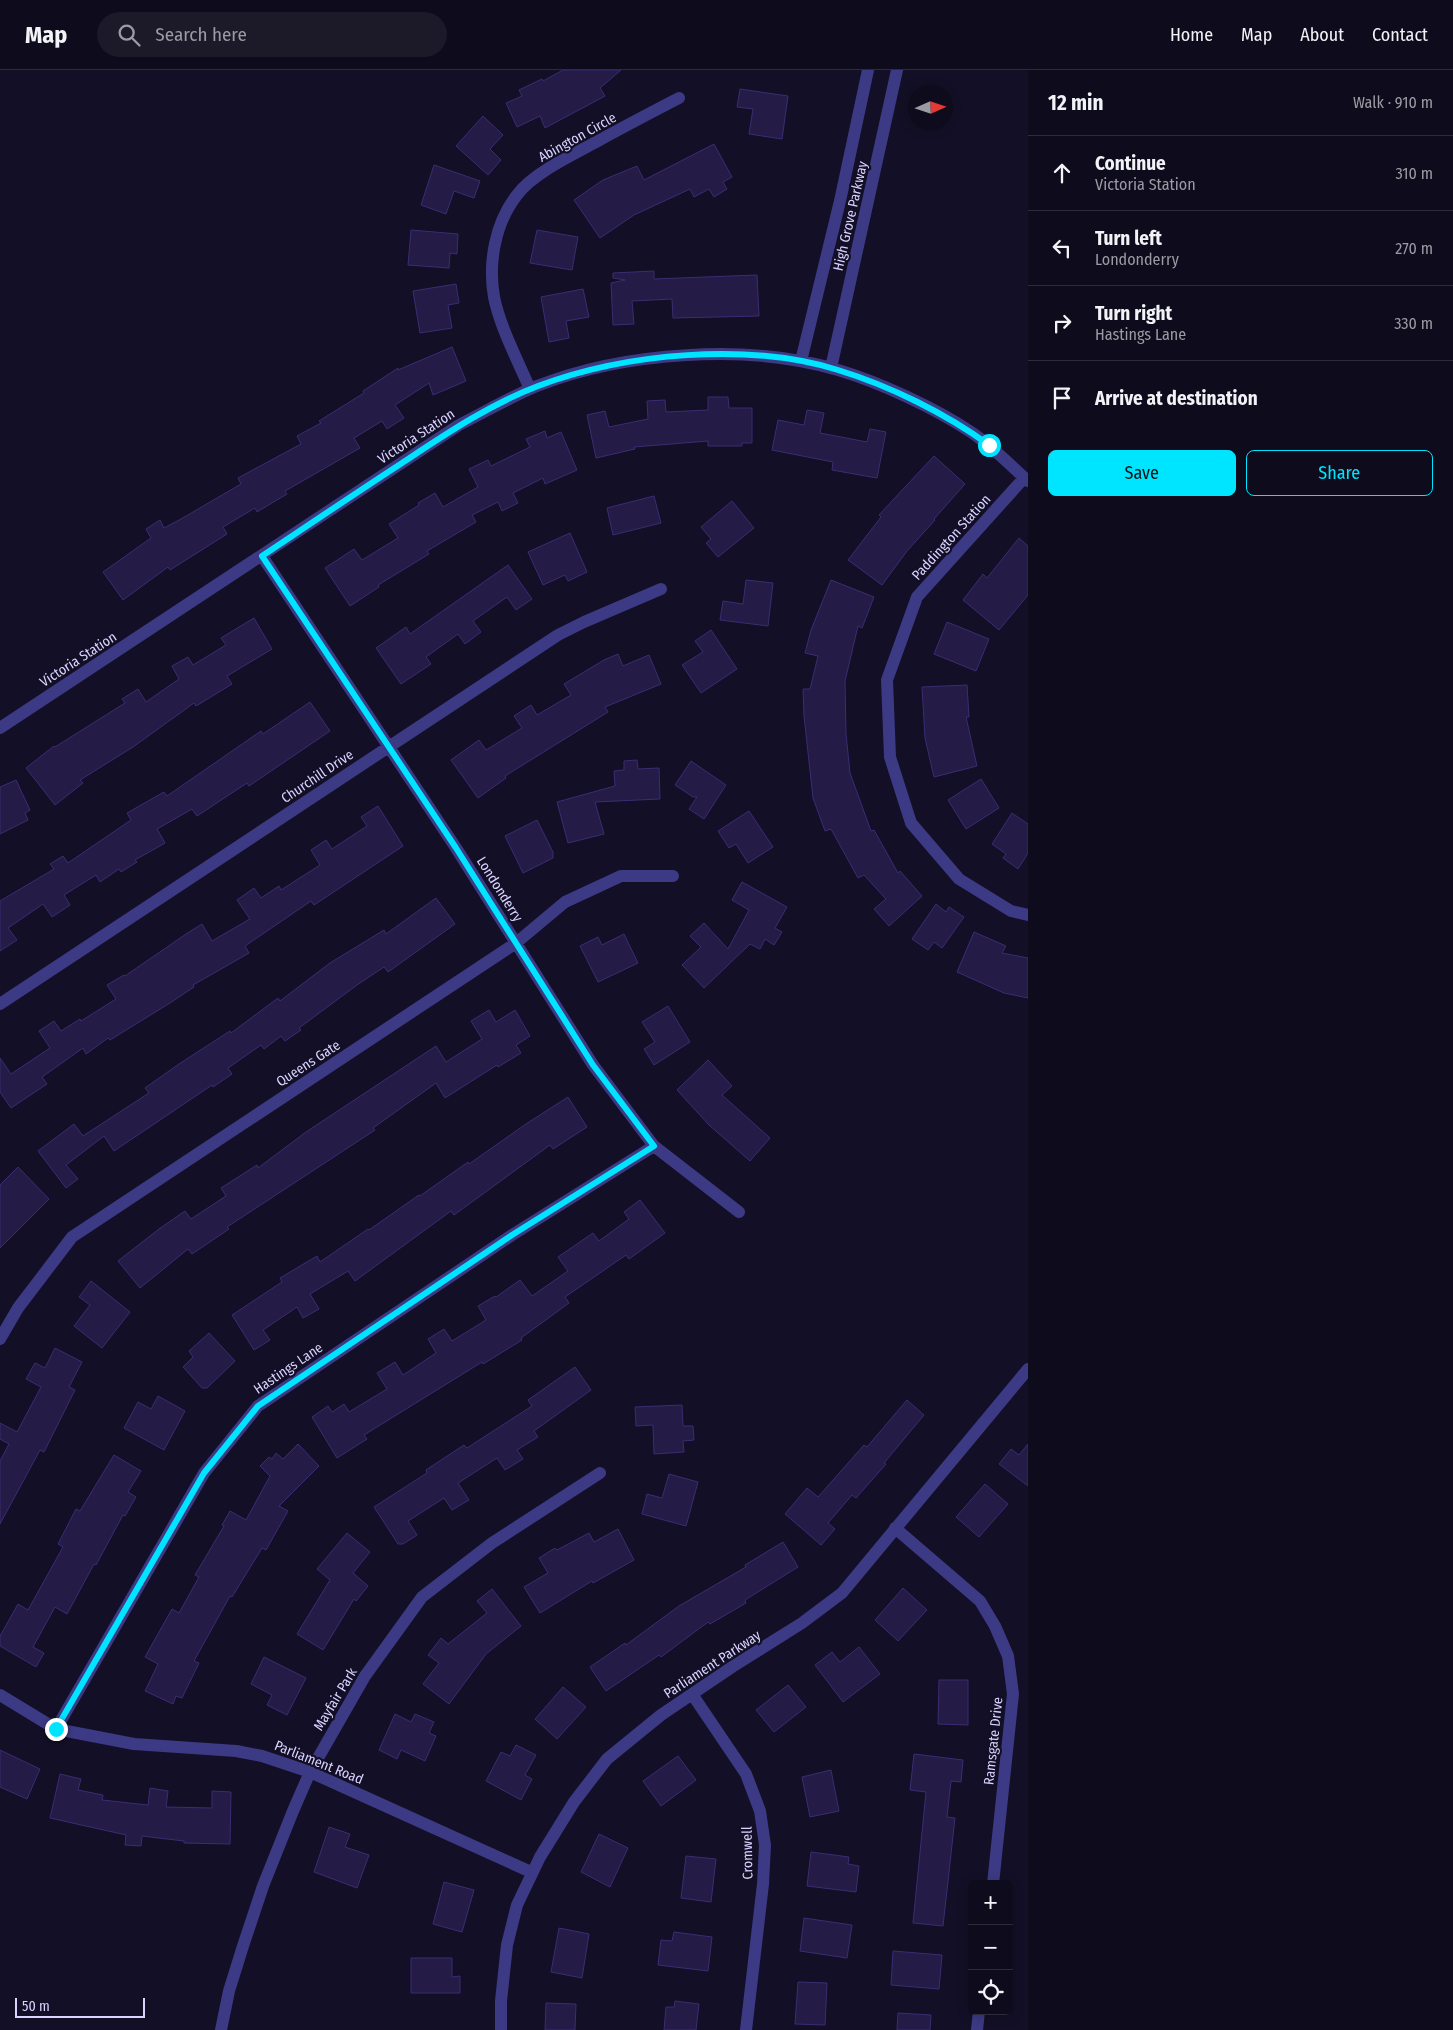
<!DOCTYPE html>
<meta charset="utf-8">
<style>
:root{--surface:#0e0b1c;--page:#1c1929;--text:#f1f3f6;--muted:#9b9ba3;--line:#2e2b3b;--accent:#00e5ff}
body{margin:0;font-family:"Fira Sans Condensed",sans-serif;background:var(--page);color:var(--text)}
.controls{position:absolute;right:15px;bottom:15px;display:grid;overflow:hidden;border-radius:8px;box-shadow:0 2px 12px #0003}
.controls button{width:45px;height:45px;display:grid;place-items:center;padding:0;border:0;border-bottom:1px solid var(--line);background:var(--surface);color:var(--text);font:25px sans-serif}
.compass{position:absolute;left:908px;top:15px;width:45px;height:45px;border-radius:50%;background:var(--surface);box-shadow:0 2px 12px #0003;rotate:87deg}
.scale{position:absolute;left:15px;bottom:12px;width:130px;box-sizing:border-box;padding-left:5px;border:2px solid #d9d4ff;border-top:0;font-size:14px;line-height:18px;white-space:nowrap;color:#d9d4ff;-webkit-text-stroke:4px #130f26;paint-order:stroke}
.stop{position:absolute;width:15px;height:15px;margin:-11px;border:4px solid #00e5ff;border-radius:50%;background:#fff}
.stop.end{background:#00e5ff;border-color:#fff;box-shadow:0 1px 5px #0008}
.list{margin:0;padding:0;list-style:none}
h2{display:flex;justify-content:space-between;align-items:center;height:65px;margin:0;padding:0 20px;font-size:21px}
h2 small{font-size:16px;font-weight:400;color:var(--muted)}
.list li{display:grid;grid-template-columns:32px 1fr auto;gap:15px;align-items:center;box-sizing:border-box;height:75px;padding:0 20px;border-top:1px solid var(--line)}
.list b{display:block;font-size:19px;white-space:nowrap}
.list p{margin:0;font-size:16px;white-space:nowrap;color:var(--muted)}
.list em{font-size:16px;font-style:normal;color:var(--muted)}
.actions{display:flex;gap:10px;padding:15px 20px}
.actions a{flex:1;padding:11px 0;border:1px solid var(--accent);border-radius:8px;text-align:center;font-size:18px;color:var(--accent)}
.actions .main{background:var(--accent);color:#111}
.icon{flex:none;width:28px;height:28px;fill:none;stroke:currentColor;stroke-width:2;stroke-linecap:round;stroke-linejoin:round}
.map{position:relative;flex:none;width:1028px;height:1960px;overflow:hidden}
header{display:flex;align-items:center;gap:30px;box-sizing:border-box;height:70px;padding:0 25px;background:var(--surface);border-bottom:1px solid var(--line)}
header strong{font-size:24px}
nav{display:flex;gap:28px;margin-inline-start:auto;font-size:18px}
.search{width:350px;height:45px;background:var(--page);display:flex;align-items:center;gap:12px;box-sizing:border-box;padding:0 18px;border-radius:28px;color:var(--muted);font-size:19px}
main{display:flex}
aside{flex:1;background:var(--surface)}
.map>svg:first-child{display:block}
.building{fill:#241b47;stroke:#3b2d73}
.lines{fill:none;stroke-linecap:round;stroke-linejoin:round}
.minor{stroke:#3d3a85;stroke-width:12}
.route{stroke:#00e5ff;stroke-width:6}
.labels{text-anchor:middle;stroke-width:4.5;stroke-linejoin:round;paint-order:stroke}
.street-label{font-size:14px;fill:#d9d4ff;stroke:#130f26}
</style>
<header>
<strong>Map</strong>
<div class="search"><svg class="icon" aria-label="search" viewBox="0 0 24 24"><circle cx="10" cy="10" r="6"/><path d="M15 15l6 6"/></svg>Search here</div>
<nav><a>Home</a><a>Map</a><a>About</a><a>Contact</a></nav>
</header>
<main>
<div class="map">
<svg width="1028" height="1960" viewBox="0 0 1028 1960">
<rect width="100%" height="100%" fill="#130f26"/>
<path class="building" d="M563,0h58l-21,18 5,8 -60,32 -5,-12 -23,11 -11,-24 16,-7 -3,-6 23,-11 1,2z
M740,19l48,7 -6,43 -33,-5 4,-25 -16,-2z
M483,46l20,19 -13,14 11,11 -13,15 -32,-29z
M714,74l18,33 -9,5 4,7 -13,8 -5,-8 -15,8 -4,-8 -56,26 -34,23 -26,-38 29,-20 34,-14 7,14z
M434,95l46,16 -6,17 -20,-7 -8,23 -25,-9z
M411,160l47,4 -1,20 -7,-1 -1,15 -41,-3z
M537,160l41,7 -6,33 -42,-7z
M654,201v8l103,-4 2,41 -86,2 -1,-19 -40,2 2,23 -21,1 -2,-42 14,-3 -12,-2v-5z
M456,214l3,19 -11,2 4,23 -32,5 -7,-42z
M583,219l6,28 -23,4 3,17 -20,4 -8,-45z
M452,277l14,34 -33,14 -4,-12 -34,22 9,13 -17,11 -5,-8 -28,17 6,10 -75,43 2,3 -30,18 -2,-4 -32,19 4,7 -57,36 -2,-3 -45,33 -20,-28 48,-34 -5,-9 14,-9 4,8 17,-9 60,-35 -3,-6 63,-34 -4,-8 24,-13 -2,-2 45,-28 -1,-2 35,-23v2z
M708,327h20l1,11h23v35h-10v3h-34v-5l-74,6 1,2 -39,9 -9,-43 18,-4 4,16 39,-8 -1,-18 18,-1 1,12 42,-2z
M807,340l17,3 -4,20 47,9 3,-13 16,3 -9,46 -45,-8 1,-8 -61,-12 6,-30 26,5z
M545,361l2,7 14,-6 16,38 -32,14 -2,-6 -30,15 5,10 -16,8 -4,-9 -26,13 4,7 -49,29 2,3 -51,31 1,2 -29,19 -25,-38 29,-19 8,11 36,-22 -9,-14 30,-19 -1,-2 17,-10 8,14 35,-20 -9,-18 19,-9 3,6 39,-19 -4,-8z
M934,386l31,28 -31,35 1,1 -28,31 -25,34 -34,-25 33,-43 -2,-2z
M654,426l7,27 -48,12 -6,-27z
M732,431l22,27 -36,29 -12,-14 5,-4 -10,-12z
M570,463l17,39 -19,9 -3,-6 -22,10 -15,-33z
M1019,468l9,8v49l-29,35 -36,-30 20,-26 4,4z
M508,495l24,34 -16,11 -9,-13 -34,24 8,11 -16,12 -7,-10 -32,23 5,7 -30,20 -25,-36 30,-21 4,7z
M746,510l27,3 -5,43 -48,-6 3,-19 20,3z
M831,510l43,17 -12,31 -4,-2 -13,55 1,53 4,39 21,58 3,-1 24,43 2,-2 22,25 -33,30 -15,-17 12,-10 -22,-24 -6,3 -27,-49 -6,2 -12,-33 -9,-82 -1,-27h7l8,-33 -13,-3 6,-23z
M254,548l18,31 -45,27 5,8 -36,22 -2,-3 -61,44 -53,33 3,3 -28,22 -29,-37 28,-22 1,1 70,-44 -3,-4 16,-10 8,13 33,-23 -7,-13 16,-9 5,8 33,-20 -5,-7z
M947,552l42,17 -13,32 -42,-17z
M711,560l26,39 -36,24 -19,-28 21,-13 -8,-11z
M618,584l5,12 26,-11 12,29 -56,23 3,5 -103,64 1,2 -28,20 -27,-38 28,-20 7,10 36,-22 -8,-12 17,-11 6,10 34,-20 -7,-11 40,-24z
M967,615l2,32h-3l11,49 -43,11 -9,-39 -3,-51z
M310,632l20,29 -81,55 -2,-3 -50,33 -5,-7 -35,20 8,14 -30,17 2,2 -16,10 -2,-3 -19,13 -4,-7 -32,20 6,10 -18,12 -9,-13 -35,24 9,12 -17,11v-50l54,-32 -4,-5 13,-8 5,7 63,-43 -4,-7 37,-21 3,4 94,-65 2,3z
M637,690l1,9 21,-1 1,31 -65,3 9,32 -36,9 -11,-41 58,-16 -1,-15 10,-1v-9z
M691,691l35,24 -22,34 -15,-10 8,-12h-4l-18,-12z
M981,709l18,29 -33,21 -18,-29z
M16,710l14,30 -5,3 3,7 -28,14v-47z
M378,736l25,40 -89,59 -3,-4 -66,45 4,7 -56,32 1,2 -24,16 -60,37 -2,-2 -22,16 -3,-6 -41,29 5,7 -36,24 -11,-16v-34l11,16 39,-26 -11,-17 15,-10 7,10 19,-12 1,2 35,-22 -9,-14 17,-10 1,1 61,-42 16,-10 10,17 38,-22 -13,-19 17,-12 7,10 18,-12 2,4 39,-25 -9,-15 15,-10 6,9 35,-23 -6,-9z
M749,741l24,36 -25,16 -12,-19 -7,4 -11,-17z
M1012,743l16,11v29l-10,16 -15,-11 3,-4 -14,-10z
M537,750l16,32v6l-30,15 -18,-37z
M742,812l45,25 -12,21 7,4 -8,13 -9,-6 -5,10 -10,-5 -46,44 -22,-23 19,-18 -11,-11 14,-13 24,26 21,-39 -17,-10z
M436,828l19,26 -67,48 -4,-5 -27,18 -58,43 2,2 -16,11 -4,-5 -17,13 -3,-4 -33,23 4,6 -19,13 -1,-2 -98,66 -10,-15 -38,29 12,14 -12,9 -28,-37 36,-27 9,12 66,-43 -4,-5 34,-24 51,-33 1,2 47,-35 2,3 50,-38 54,-33 2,4z
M936,834l10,8 3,-5 15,10 -22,31 -8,-6 -6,8 -16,-11z
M974,862l32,14 -4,7 26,5v40l-24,-5 -47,-21z
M624,864l14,29 -40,19 -18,-36 18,-9 4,8z
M668,936l22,36 -36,23 -10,-16 11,-7 -13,-20z
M489,940l7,12 19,-12 15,26 -14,9 5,8 -23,14 -1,-2 -52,33 -9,-15 -63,45 2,2 -148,97 2,2 -37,25 -4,-5 -48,39 -22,-27 41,-32 26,-18 6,8 35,-23 -5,-8 36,-23 1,3 48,-36 130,-86 10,16 36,-23 -11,-18z
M708,990l24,26 -10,9 48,43 -20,23 -41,-36 -32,-35z
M568,1027l19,30 -34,22 -3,-4 -96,70 -3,-4 -96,70 -7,-10 -38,23 9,15 -16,9 -6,-11 -34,23 7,10 -16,10 -22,-35 50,-33 -2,-4 37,-22 3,6 48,-33 1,1 50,-35 1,1 48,-34 1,2 57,-40z
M18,1097l31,32 -49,49v-63z
M640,1130l25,33 -36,26 -3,-4 -61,42 4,6 -48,35 1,2 -39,24 -1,-2 -118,73 3,4 -30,19 -25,-41 16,-11 4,6 12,-8 5,8 38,-23 -10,-16 18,-11 8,13 33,-22 -8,-14 16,-10 8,12 34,-21 -8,-14 17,-10 1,1 24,-17 12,16 36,-25 -10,-14 35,-24 6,8 30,-22 -5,-7z
M91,1211l39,31 -28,36 -28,-22 16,-21 -11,-8z
M209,1263l26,28 -28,27h-5l-19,-21 10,-10 -4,-6z
M55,1278l27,14 -13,25 6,3 -31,62 -4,-2 -40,74v-63l9,-17 -9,-5v-16l17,9 24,-45 -15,-8 9,-16 10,5z
M575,1297l16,23 -57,41 4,6 -21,13 6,9 -18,11 -8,-12 -39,25 11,17 -17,10 -8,-12 -36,23 9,14 -14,9h-5l-24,-37 53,-34 -1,-3 38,-25 3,3 65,-42 -4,-6z
M158,1326l27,15 -21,39 -40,-22 14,-26 13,7z
M907,1330l17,15 -40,48 2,1 -30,34 -4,-3 -24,28 7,6 -14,16 -36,-31 22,-26 11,9 46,-52 3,2z
M682,1335l1,21h10l1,14 -11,1 1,11 -30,2 -1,-29 -17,1 -1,-19z
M298,1374l21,22 -40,40 9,5 -22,39 -4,-2 -30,49 -2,-1 -36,65 5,2 -17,35 -6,-2 -3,8 -28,-13 13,-27 -13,-7 27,-48 7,4 20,-36 -4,-2 29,-49 -2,-1 8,-14 16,9 24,-44 -10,-10 9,-9 3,2 4,-6 7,6z
M1028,1374v42l-29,-22 12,-15 8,6z
M114,1385l27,16 -13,21 8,5 -11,19 -2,-1 -27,50 -2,-1 -27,50 -12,-7 -22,40 11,6 -8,14 -36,-21v-10l18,-32 10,6 35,-63 -5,-3 18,-35 4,2z
M669,1404l29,8 -12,44 -44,-12 5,-20 15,4z
M985,1414l23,20 -29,33 -23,-20z
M618,1459l16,31 -41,23 -1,-2 -52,32 -16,-26 24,-14 -9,-15 16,-10 2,2 32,-17 5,9z
M347,1463l23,19 -17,21 15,13 -12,15 -2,-2 -31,51 -26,-16 33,-54 -13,-11z
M783,1472l15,25 -53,33 1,3 -36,21 -2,-2 -47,35 -2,-2 -53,36 -16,-24 35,-24 1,2 53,-39 67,-39 -1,-2z
M903,1518l24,22 -29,31 -23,-21z
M492,1519l29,37 -35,28 -37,50 -26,-20 16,-21 -11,-8 13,-17 7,6 39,-31 -10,-12z
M859,1577l21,27 -37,28 -28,-37 17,-13 8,10z
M264,1587l42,21 -19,37 -20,-10 5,-10 -21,-11z
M939,1610h29v45l-30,-1z
M788,1615l18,22 -32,25 -18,-22z
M563,1617l23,20 -29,32 -22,-20z
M395,1644l16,8 4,-8 19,8 -5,11 7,3 -11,25 -24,-11 -4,9 -18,-9z
M516,1675l20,10 -11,20 7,4 -11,21 -35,-19 15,-29 9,4z
M0,1680l40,19 -13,30 -27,-12z
M914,1684l49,6 -2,22 -10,-1 -4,36 8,1 -12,108 -30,-3 13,-131 -16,-2z
M678,1686l18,24 -35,26 -18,-25z
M831,1700l8,41 -29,6 -8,-40z
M60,1704l21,5 -3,11 25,5 -1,5 46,5 2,-17 18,3 -2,16 46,1v-17l19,1 -1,52 -46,-1v-2l-42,-5 -1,10 -16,-1 1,-10 -76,-17z
M329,1757l21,7 -5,13 24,8 -12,33 -43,-16z
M599,1764l29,14 -18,39 -29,-15z
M811,1782l38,5 -1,7 11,2 -3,26 -49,-6z
M686,1786l30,3 -5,43 -30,-4z
M444,1812l30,8 -12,42 -29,-8z
M804,1848l48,7 -5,33 -47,-7z
M559,1858l30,6 -7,44 -31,-6z
M674,1862l38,5 -4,34 -50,-6 3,-25 11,1z
M893,1881l49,4 -3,34 -48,-4z
M411,1888h41v19l8,-1v17h-49z
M798,1912l29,1 -2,42 -30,-1z
M675,1931l24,3 -3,26h-32l2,-23h8z
M546,1933l30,1 -1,26h-30z
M898,1943l33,2 -1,15h-33z"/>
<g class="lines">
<path class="minor" d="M801,291l39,-160 28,-131
M831,298l66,-298
M530,319c-12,-28 -30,-62 -36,-92 -6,-34 1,-74 23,-102 16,-22 57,-41 81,-54 27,-15 54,-29 81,-43
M1024,408l-107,119 -30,83 3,77 21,66 48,56 52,32 17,4
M262,486l194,292 137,217 61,81 85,66
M0,658l459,-303c26,-13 51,-28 78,-39 87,-34 211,-43 301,-16 41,12 97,38 133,62 21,14 38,32 57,49
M0,934l558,-369 26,-13 77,-33
M0,1269l18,-31 54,-71 444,-294 49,-41 56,-26h52
M895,1458l85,73 15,25 13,30 5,38 -20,190
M692,1624l54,80 14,37 5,34 -2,39 -17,146
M0,1625l56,34 78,15 102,7 26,5 48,16 221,100
M56,1659l148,-256 54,-67 254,-171 142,-89
M221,1960l8,-39 14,-45 20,-60 30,-75 17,-39 55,-96 57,-79 70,-54 108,-70
M501,1960v-29l6,-56 10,-40 23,-48 34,-55 33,-43 54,-44 71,-48 70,-44 40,-30 186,-224
M977,1960l2,-19"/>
</g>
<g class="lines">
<path class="route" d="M56,1659l148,-256 54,-67 254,-171 142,-89 -61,-81 -137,-217 -194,-292c45,-30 91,-61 137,-91 44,-29 89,-60 139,-79 88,-33 210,-44 300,-16 52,16 107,43 151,75"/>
</g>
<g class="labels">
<g class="street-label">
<text transform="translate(577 67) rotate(-29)" y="5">Abington Circle</text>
<text transform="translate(850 146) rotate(-77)" y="5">High Grove Parkway</text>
<text transform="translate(416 366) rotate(-33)" y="5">Victoria Station</text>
<text transform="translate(951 467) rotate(-48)" y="5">Paddington Station</text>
<text transform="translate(78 589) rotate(-33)" y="5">Victoria Station</text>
<text transform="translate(317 706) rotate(-34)" y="5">Churchill Drive</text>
<text transform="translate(500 819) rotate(58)" y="5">Londonderry</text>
<text transform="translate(308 993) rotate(-33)" y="5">Queens Gate</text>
<text transform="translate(288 1298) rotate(-34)" y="5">Hastings Lane</text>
<text transform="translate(712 1594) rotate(-33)" y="5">Parliament Parkway</text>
<text transform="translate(335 1629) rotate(-59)" y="5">Mayfair Park</text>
<text transform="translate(993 1671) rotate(-84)" y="5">Ramsgate Drive</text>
<text transform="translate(319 1692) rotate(22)" y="5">Parliament Road</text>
<text transform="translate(747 1783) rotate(-91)" y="5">Cromwell</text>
</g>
</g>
</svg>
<div class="controls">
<button>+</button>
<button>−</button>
<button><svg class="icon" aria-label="locate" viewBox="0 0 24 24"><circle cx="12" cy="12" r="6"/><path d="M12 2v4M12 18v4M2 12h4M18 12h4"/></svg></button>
</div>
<svg class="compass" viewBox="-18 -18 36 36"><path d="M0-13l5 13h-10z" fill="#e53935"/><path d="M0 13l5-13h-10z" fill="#9b9ba3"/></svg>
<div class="scale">50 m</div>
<div class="stop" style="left:989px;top:375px"></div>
<div class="stop end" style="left:56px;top:1659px"></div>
</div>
<aside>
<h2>12 min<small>Walk · 910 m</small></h2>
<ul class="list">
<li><svg class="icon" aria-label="ahead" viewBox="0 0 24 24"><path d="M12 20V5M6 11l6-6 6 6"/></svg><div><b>Continue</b><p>Victoria Station</p></div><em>310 m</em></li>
<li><svg class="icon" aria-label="left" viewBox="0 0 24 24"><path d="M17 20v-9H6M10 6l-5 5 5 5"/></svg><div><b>Turn left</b><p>Londonderry</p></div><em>270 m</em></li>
<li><svg class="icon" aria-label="right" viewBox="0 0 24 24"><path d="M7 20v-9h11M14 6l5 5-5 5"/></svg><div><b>Turn right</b><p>Hastings Lane</p></div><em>330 m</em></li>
<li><svg class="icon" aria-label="arrive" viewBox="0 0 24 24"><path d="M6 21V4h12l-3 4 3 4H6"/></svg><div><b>Arrive at destination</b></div></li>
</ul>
<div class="actions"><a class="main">Save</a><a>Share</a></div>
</aside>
</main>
